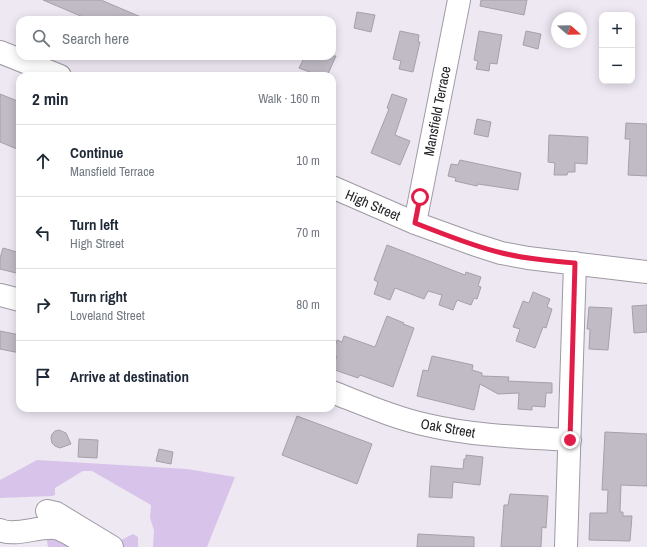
<!DOCTYPE html>
<meta charset="utf-8">
<style>
:root{--surface:#fff;--page:#f6f6f7;--text:#1f2937;--muted:#747a83;--line:#e0e1e3}
body{margin:0;font-family:"Archivo Narrow",sans-serif;background:var(--page);color:var(--text)}
.controls{position:absolute;right:12px;top:12px;display:grid;overflow:hidden;border-radius:8px;box-shadow:0 2px 10px #0003}
.controls button{width:36px;height:36px;display:grid;place-items:center;padding:0;border:0;border-bottom:1px solid var(--line);background:var(--surface);color:var(--text);font:20px sans-serif}
.compass{position:absolute;left:551px;top:12px;width:36px;height:36px;border-radius:50%;background:var(--surface);box-shadow:0 2px 10px #0003;rotate:110deg}
.stop{position:absolute;width:12px;height:12px;margin:-9px;border:3px solid #e11d48;border-radius:50%;background:#fff}
.stop.end{background:#e11d48;border-color:#fff;box-shadow:0 1px 4px #0008}
.list{margin:0;padding:0;list-style:none}
h2{display:flex;justify-content:space-between;align-items:center;height:52px;margin:0;padding:0 16px;font-size:17px}
h2 small{font-size:13px;font-weight:400;color:var(--muted)}
.list li{display:grid;grid-template-columns:26px 1fr auto;gap:12px;align-items:center;box-sizing:border-box;height:72px;padding:0 16px;border-top:1px solid var(--line)}
.list b{display:block;font-size:15px;white-space:nowrap}
.list p{margin:0;font-size:13px;white-space:nowrap;color:var(--muted)}
.list em{font-size:13px;font-style:normal;color:var(--muted)}
.icon{flex:none;width:22px;height:22px;fill:none;stroke:currentColor;stroke-width:2;stroke-linecap:round;stroke-linejoin:round}
.map{position:relative;flex:none;width:647px;height:547px;overflow:hidden}
.search{position:absolute;background:var(--surface);box-shadow:0 2px 10px #0003;left:16px;top:16px;width:320px;height:44px;display:flex;align-items:center;gap:10px;box-sizing:border-box;padding:0 14px;border-radius:12px;color:var(--muted);font-size:15px}
.panel{position:absolute;background:var(--surface);box-shadow:0 2px 10px #0003;left:16px;top:72px;width:320px;height:340px;border-radius:12px}
.map>svg:first-child{display:block}
.green{fill:#d8c4ea}
.building{fill:#c0bbc5;stroke:#a5a0aa}
.lines{fill:none;stroke-linecap:round;stroke-linejoin:round}
.minor-casing{stroke:#9e99a3;stroke-width:24}
.minor{stroke:#fff;stroke-width:22}
.route{stroke:#e11d48;stroke-width:5}
.labels{text-anchor:middle;stroke-width:4;stroke-linejoin:round;paint-order:stroke}
.street-label{font-size:14px;fill:#242226;stroke:#fff}
</style>
<div class="map">
<svg width="647" height="547" viewBox="0 0 647 547">
<rect width="100%" height="100%" fill="#eee8f3"/>
<path class="green" d="M37,460l150,9 48,8 -28,70h-54l1,-17 -4,-12 1,-13 -59,-34h-9l-28,17v7l-3,1 -52,2v-18z
M133,534l5,3v10h-18l-1,-6z
M46,535l28,12h-26z"/>
<path class="building" d="M43,0h58l47,20h-58z
M481,0h46l-3,15 -44,-9z
M357,12l18,3 -4,17 -17,-4z
M400,31l19,4 -1,7h2l-7,30 -14,-3 2,-8 -8,-2z
M479,31l23,4 -5,29 -7,-1 -1,8 -13,-2 2,-8 -4,-1z
M526,31l15,3 -3,15 -15,-4z
M305,56h31l-9,20 -11,-4 -1,2 -16,-6z
M0,94l20,8v40l-3,7 -17,-7z
M392,94l15,5 -12,36 15,6 -10,24 -29,-12 18,-44 -2,-1z
M477,119l14,3 -3,15 -14,-3z
M626,123l21,1v52l-19,-1 2,-36h-5z
M549,135l39,2 -1,27 -12,-1v9h-7l-1,3h-13l1,-12 -7,-1z
M460,160l61,13 -3,17 -40,-6 -1,2 -22,-5 1,-3 -8,-2 3,-12 7,1z
M387,245l78,30 1,-3 15,5 -3,9 3,1 -4,12 -3,-1 -3,7 -14,-5 -4,10 -14,-5 3,-10 -14,-4 -4,8 -29,-11 -5,12 -16,-6 4,-12 -4,-2z
M3,248l17,5v21l-20,-5v-11z
M533,292l17,7 -3,8 5,2 -6,19 -3,-1 -8,21 -19,-7 4,-12 -7,-2 10,-26 6,2z
M647,305v27l-13,1 -2,-27z
M589,307l23,1 -4,42 -19,-1 1,-20h-3z
M387,316l17,7 -1,1 11,4 -21,59 -33,-12 -2,3 -26,-9 5,-13 -4,-1 4,-15 5,2 2,-6 31,11z
M0,331l20,4v18l-20,-4z
M432,356l41,9 -1,5 10,3v3l27,1 -1,4 44,2v10h-6l-1,14 -13,-1v4l-14,-1 1,-16 -21,1 -18,-10 -6,26 -57,-14 6,-26 5,1z
M297,416l75,28 -15,40 -75,-29z
M59,430l7,3 5,11 -11,4 -5,-2 -3,-3 -1,-5 1,-4 3,-3z
M605,432l42,2v52l-26,-1 -1,27h3v4h9l-2,25 -41,-1 1,-27h17l1,-23h-6z
M79,439l19,1 -1,18 -19,-1z
M159,449l14,3 -2,12 -15,-3z
M466,455l17,2 -3,28 -27,-3 -1,16 -23,-1 2,-31 32,3 1,-10h2z
M510,494l38,2 -2,32 -4,-1 -1,20h-40l3,-42h4z
M418,534l56,3v10h-57z"/>
<g class="lines">
<g class="minor-casing">
<path id="minor" d="M0,52l60,24
M332,187l83,36 58,21 28,9 27,5 119,14
M415,223l44,-223
M0,295l20,5
M332,392c31,12 63,26 95,33 47,11 95,12 143,15
M47,511l9,2 56,34
M0,530c15,7 38,-4 55,-2 11,2 26,14 36,19
M566,547l9,-284"/>
</g>
<use href="#minor" class="minor"/>
</g>
<g class="lines">
<path class="route" d="M420,197l-5,26c29,11 57,23 87,30 24,6 49,8 73,10l-5,177"/>
</g>
<g class="labels">
<g class="street-label">
<text transform="translate(437 111) rotate(-79)" y="5">Mansfield Terrace</text>
<text transform="translate(373 205) rotate(23)" y="5">High Street</text>
<text transform="translate(448 428) rotate(10)" y="5">Oak Street</text>
</g>
</g>
</svg>
<div class="controls">
<button>+</button>
<button>−</button>
</div>
<svg class="compass" viewBox="-18 -18 36 36"><path d="M0-13l5 13h-10z" fill="#e53935"/><path d="M0 13l5-13h-10z" fill="#747a83"/></svg>
<div class="stop" style="left:420px;top:197px"></div>
<div class="stop end" style="left:570px;top:440px"></div>
<div class="search"><svg class="icon" aria-label="search" viewBox="0 0 24 24"><circle cx="10" cy="10" r="6"/><path d="M15 15l6 6"/></svg>Search here</div>
<section class="panel">
<h2>2 min<small>Walk · 160 m</small></h2>
<ul class="list">
<li><svg class="icon" aria-label="ahead" viewBox="0 0 24 24"><path d="M12 20V5M6 11l6-6 6 6"/></svg><div><b>Continue</b><p>Mansfield Terrace</p></div><em>10 m</em></li>
<li><svg class="icon" aria-label="left" viewBox="0 0 24 24"><path d="M17 20v-9H6M10 6l-5 5 5 5"/></svg><div><b>Turn left</b><p>High Street</p></div><em>70 m</em></li>
<li><svg class="icon" aria-label="right" viewBox="0 0 24 24"><path d="M7 20v-9h11M14 6l5 5-5 5"/></svg><div><b>Turn right</b><p>Loveland Street</p></div><em>80 m</em></li>
<li><svg class="icon" aria-label="arrive" viewBox="0 0 24 24"><path d="M6 21V4h12l-3 4 3 4H6"/></svg><div><b>Arrive at destination</b></div></li>
</ul>
</section>
</div>
